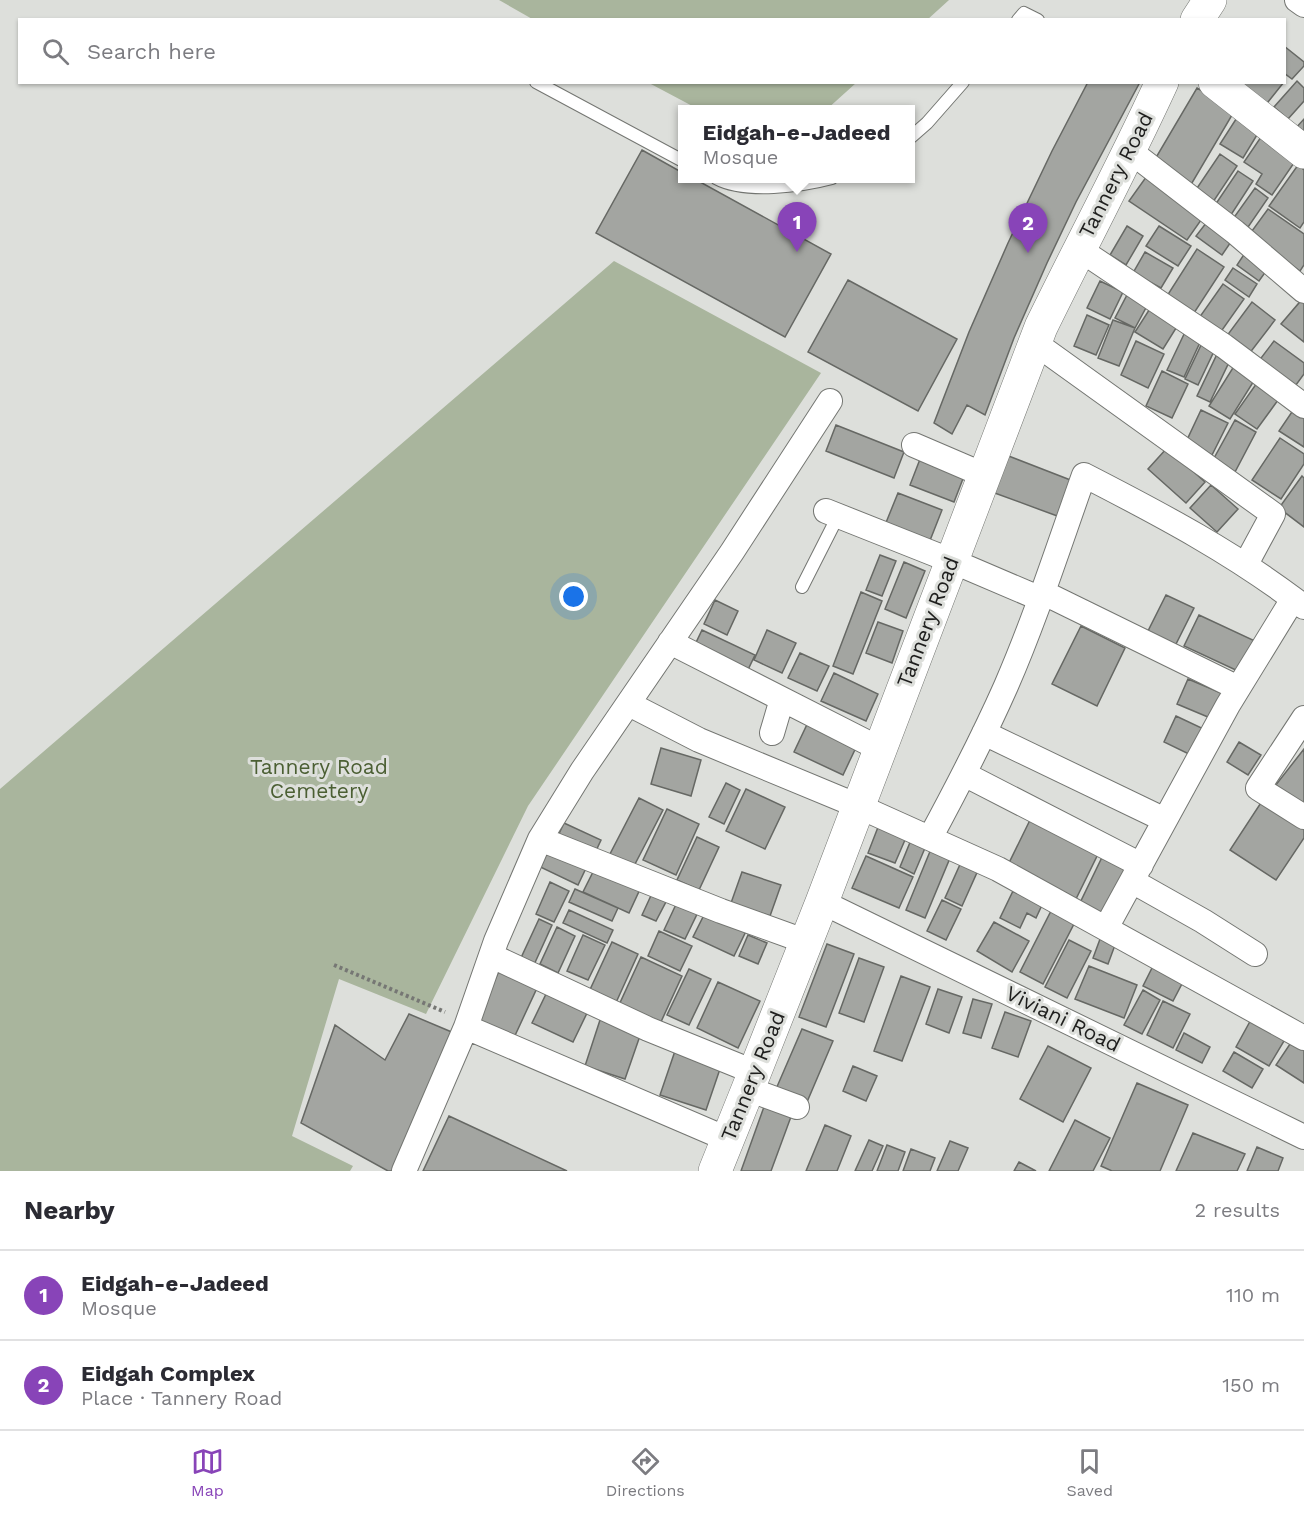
<!DOCTYPE html>
<meta charset="utf-8">
<style>
:root{--surface:#fff;--page:#f2f2f3;--text:#2b2b33;--muted:#7c7c81;--line:#e1e1e2;--accent:#8844b8}
body{margin:0;font-family:"Work Sans",sans-serif;background:var(--page);color:var(--text)}
.you{position:absolute;left:574px;top:597px;width:21px;height:21px;margin:-15px;border:4px solid #fff;border-radius:50%;background:#1a73e8;box-shadow:0 0 0 9px #1a73e833}
.badge{display:grid;place-items:center;width:39px;height:39px;border-radius:50%;background:var(--accent);color:#fff;font-size:20px;font-weight:700}
.pin{position:absolute;translate:-50% -50px;filter:drop-shadow(0 2px 3px #0008)}
.pin::after{content:'';position:absolute;top:32px;width:21px;height:18px;background:inherit;clip-path:polygon(0 0,100% 0,50% 100%)}
.popup{position:absolute;left:678px;top:105px;width:237px;height:78px;box-sizing:border-box;display:grid;place-content:center;border-radius:0px;background:var(--surface);filter:drop-shadow(0 2px 4px #0005);font-size:20px;white-space:nowrap;color:var(--muted)}
.popup b{font-size:22px;color:var(--text)}
.popup::after{content:'';position:absolute;left:50%;top:100%;margin-left:-12px;border:12px solid transparent;border-top-color:var(--surface)}
.list{margin:0;padding:0;list-style:none}
h2{display:flex;justify-content:space-between;align-items:center;height:78px;margin:0;padding:0 24px;font-size:26px}
h2 small{font-size:20px;font-weight:400;color:var(--muted)}
.list li{display:grid;grid-template-columns:39px 1fr auto;gap:18px;align-items:center;box-sizing:border-box;height:90px;padding:0 24px;border-top:2px solid var(--line)}
.list b{display:block;font-size:22px;white-space:nowrap}
.list p{margin:0;font-size:20px;white-space:nowrap;color:var(--muted)}
.list em{font-size:20px;font-style:normal;color:var(--muted)}
.icon{flex:none;width:33px;height:33px;fill:none;stroke:currentColor;stroke-width:2;stroke-linecap:round;stroke-linejoin:round}
.map{position:relative;flex:none;width:1304px;height:1171px;overflow:hidden}
.search{position:absolute;background:var(--surface);box-shadow:0 2px 4px #0004;left:18px;right:18px;top:18px;height:66px;display:flex;align-items:center;gap:15px;box-sizing:border-box;padding:0 21px;border-radius:0px;color:var(--muted);font-size:22px}
.sheet{height:258px;background:var(--surface)}
nav{display:flex;justify-content:space-around;align-items:center;box-sizing:border-box;height:84px;border-top:2px solid var(--line);background:var(--surface);font-size:16px;color:var(--muted)}
nav a{display:grid;justify-items:center;gap:3px}
nav .on{color:var(--accent)}
.map>svg:first-child{display:block}
.green{fill:#a9b59d}
.building{fill:#a3a5a1;stroke:#666864;stroke-width:1.5}
.lines{fill:none;stroke-linecap:round;stroke-linejoin:round}
.lane-casing{stroke:#747672;stroke-width:14}
.street-casing{stroke:#747672;stroke-width:26}
.secondary-casing{stroke:#747672;stroke-width:34}
.path{stroke:#767774;stroke-width:4;stroke-dasharray:3 3;stroke-linecap:butt}
.lane{stroke:#fff;stroke-width:12}
.street{stroke:#fff;stroke-width:24}
.secondary{stroke:#fff;stroke-width:33}
.labels{text-anchor:middle;stroke-width:6;stroke-linejoin:round;paint-order:stroke}
.street-label{font-size:21px;fill:#1e1e1d;stroke:#dddfdb}
.park-label{font-size:21px;fill:#4b5f33;stroke:#dddfdb}
</style>
<div class="map">
<svg width="1304" height="1171" viewBox="0 0 1304 1171">
<rect width="100%" height="100%" fill="#dddfdb"/>
<path class="green" d="M499,0h450l-22,20h-393z
M649,83h207l-30,27 -128,-1z
M614,261l207,112 -293,433 -102,208 -87,-35 -47,157 61,30 -3,5h-350v-382z"/>
<path class="building" d="M1284,46l20,16v4l-12,13 -8,-6z
M1297,81l7,7v13l-16,18 -14,-12z
M1088,82h52l-64,120 -29,61 -33,75 -29,77 -18,-10 -15,29 -18,-11 35,-91 39,-89 44,-92z
M1235,82h49l-20,25z
M1197,88l38,22 -46,78 -38,-22z
M1238,116l22,14 -17,28 -23,-14z
M1304,119v17l-9,-7z
M1261,137l35,23 -24,35 -16,-11 6,-10 -18,-12z
M642,150l41,23v5h10l138,76 -46,83 -189,-104z
M1220,154l17,12 -28,42 -18,-11z
M1298,165l6,5v52l-4,6 -31,-22z
M1238,171l15,10 -26,40 -16,-10z
M1149,173l57,40 -19,27 -58,-39z
M1255,188l13,10 -24,35 -14,-10z
M1268,209l36,25v31l-4,6 -51,-36z
M1210,218l25,18 -13,19 -26,-19z
M1127,226l16,10 -17,29 -16,-10z
M1159,226l32,20 -13,20 -32,-20z
M1197,249l27,18 -30,46 -27,-17z
M1247,250l22,17 -10,14 -22,-16z
M1145,252l28,16 -12,20 -28,-15z
M1233,268l24,16 -8,13 -24,-17z
M848,280l109,59 -39,72 -110,-59z
M1100,281l23,11 -13,27 -23,-11z
M1223,284l21,15 -24,34 -21,-15z
M1128,293l20,11 -13,24 -20,-10z
M1304,297v45l-23,-18z
M1252,302l23,18 -26,34 -23,-17z
M1151,307l27,18 -15,24 -28,-17z
M1087,315l22,10 -13,30 -22,-9z
M1113,320l22,8 -16,38 -21,-8z
M1186,330l16,8 -18,39 -17,-7z
M1136,341l28,13 -16,34 -27,-13z
M1203,341l13,6 -18,38 -13,-6z
M1274,341l30,22v11l-11,15 -35,-27z
M1219,350l13,6 -22,46 -13,-6z
M1236,363l21,13 -27,43 -21,-13z
M1162,371l26,13 -16,34 -26,-12z
M1259,380l22,16 -24,33 -22,-15z
M1298,403l6,4v40l-25,-16z
M1201,410l27,13 -16,32 -26,-13z
M1235,420l21,12 -21,40 -22,-12z
M836,425l68,27 -10,26 -68,-27z
M1280,438l24,16v10l-23,35 -29,-19z
M1167,448l38,34 -19,21 -38,-34z
M922,454l44,17 -12,31 -44,-17z
M1006,455l67,26 -13,36 -68,-25z
M1302,476l2,2v49l-25,-19z
M1211,485l27,24 -21,23 -27,-24z
M898,493l44,17 -13,33 -44,-18z
M880,555l16,6 -14,35 -16,-6z
M904,562l21,9 -19,47 -21,-9z
M861,592l21,9 -29,73 -20,-8z
M1166,595l28,13 -19,38 -28,-13z
M715,600l23,11 -11,24 -23,-11z
M1199,615l56,26 -15,31 -56,-26z
M878,622l25,9 -11,32 -26,-10z
M1081,626l44,22 -28,58 -45,-22z
M702,630l53,25 -10,21 -53,-25z
M767,630l29,13 -14,30 -28,-13z
M800,653l29,13 -12,25 -29,-13z
M834,673l44,21 -12,27 -45,-20z
M1188,679l38,16 -11,25 -38,-16z
M811,716l49,23 -17,36 -49,-23z
M1176,716l32,15 -13,26 -31,-15z
M1239,742l22,13 -13,20 -21,-13z
M661,748l40,12 -10,36 -40,-12z
M1304,749v59l-29,-22z
M726,783l14,7 -16,34 -15,-7z
M746,789l39,18 -20,42 -39,-18z
M1266,795l38,25v18l-28,42 -46,-30z
M639,798l24,12 -29,56 -24,-12z
M667,809l32,15 -23,51 -33,-15z
M1032,816l68,34 -26,53 -68,-34z
M880,822l28,11 -13,30 -27,-10z
M564,823l37,17 -7,15 -37,-17z
M913,835l15,6 -14,33 -14,-7z
M697,837l22,10 -20,43 -22,-10z
M543,846l44,20 -9,19 -44,-21z
M931,849l19,9 -25,60 -19,-8z
M1106,849l28,14 -28,58 -28,-14z
M866,856l47,21 -14,31 -47,-20z
M962,860l17,8 -17,38 -17,-8z
M596,866l45,21 -12,26 -46,-21z
M742,872l39,13 -11,31 -39,-13z
M550,882l19,9 -15,31 -18,-8z
M575,889l43,19 -6,13 -43,-19z
M654,889l15,7 -13,25 -14,-6z
M1013,891l29,14 -6,13 -9,-5 -7,15 -20,-10z
M679,898l21,10 -15,31 -21,-9z
M942,900l19,9 -15,31 -19,-9z
M707,909l41,18 -14,29 -41,-19z
M1052,909l24,11 -33,64 -23,-12z
M569,910l44,20 -6,13 -44,-20z
M539,919l13,6 -19,42 -13,-7z
M994,922l35,19 -17,31 -35,-21z
M557,927l18,9 -17,37 -18,-9z
M659,931l33,15 -12,25 -32,-15z
M1103,931l15,6 -10,27 -15,-6z
M583,935l22,10 -17,35 -21,-9z
M748,935l19,8 -9,21 -19,-8z
M1069,940l22,11 -24,47 -22,-11z
M612,942l26,12 -24,53 -26,-13z
M827,944l27,10 -28,73 -27,-10z
M641,957l41,19 -22,48 -41,-19z
M859,958l25,9 -20,55 -25,-9z
M1155,962l30,16 -12,23 -30,-15z
M1089,966l48,19 -13,33 -49,-19z
M689,969l22,10 -22,46 -22,-10z
M499,971l38,17 -25,54 -38,-17z
M901,976l29,11 -28,74 -28,-10z
M718,982l42,19 -22,47 -41,-20z
M938,989l24,8 -13,36 -23,-9z
M1143,990l17,10 -18,34 -18,-9z
M547,992l41,19 -15,31 -41,-19z
M973,999l19,5 -11,34 -18,-5z
M1163,1001l27,13 -17,34 -26,-13z
M1005,1012l26,9 -13,36 -26,-9z
M409,1014l45,19 -58,138h-8l-87,-48 34,-98 50,35z
M1253,1016l34,20 -18,30 -33,-19z
M601,1017l41,13 -17,49 -40,-13z
M802,1029l31,12 -26,61 -31,-13z
M1184,1033l26,14 -8,16 -26,-13z
M1294,1038l10,6v39l-28,-18z
M1048,1046l43,22 -28,54 -43,-23z
M675,1051l46,15 -15,44 -46,-15z
M1234,1052l29,17 -11,19 -29,-17z
M853,1066l24,10 -11,25 -23,-10z
M1137,1083l51,22 -28,66h-48l-11,-5z
M765,1104l27,10 -21,57h-30z
M449,1116l118,55h-144z
M1075,1120l35,18 -17,33h-44z
M825,1125l26,11 -14,35h-31z
M1193,1133l52,21 -8,17h-61z
M869,1140l14,6 -11,25h-17z
M950,1141l18,7 -10,23h-21z
M887,1145l18,7 -7,19h-21z
M1257,1147l26,11 -5,13h-31z
M911,1149l24,9 -5,13h-27z
M1019,1162l17,9h-22z"/>
<g class="lines">
<g class="lane-casing">
<path id="lane" d="M1018,20l6,-7 14,7
M536,82l147,79
M911,137l16,-14 36,-41
M716,178c29,16 86,8 116,0
M802,587l36,-71"/>
</g>
<g class="street-casing">
<path id="street" d="M1297,0l7,5
M1130,151l105,81 69,59
M1079,249l145,97 80,60
M1035,343l238,171 -27,50
M914,445l70,30
M826,511l126,50 89,38
M1042,592l196,96
M670,642l210,107
M629,704l70,36 159,66 140,63 306,169
M1304,718l-46,70 46,29
M772,733l10,-34
M984,733l181,87
M964,774l177,91
M930,838c27,-50 53,-100 76,-152 30,-69 53,-141 78,-211 76,39 152,79 220,132
M540,839l181,72 86,31
M1132,881l71,40 52,33
M822,902l482,235
M1106,928l122,-223 65,-106
M492,956l156,73 106,43
M466,1027l261,112
M748,1089l49,18
M404,1171l62,-144 30,-86 44,-102 42,-68 150,-219 98,-151"/>
</g>
<g class="secondary-casing">
<path id="secondary" d="M1197,20l13,-20
M1215,82l89,70
M715,1171l33,-82 74,-187 219,-575c40,-82 83,-162 121,-245"/>
</g>
<path class="path" d="M334,965l111,47"/>
<use href="#lane" class="lane"/>
<use href="#street" class="street"/>
<use href="#secondary" class="secondary"/>
</g>
<g class="labels">
<g class="street-label">
<text transform="translate(1116 175) rotate(-63)" y="7">Tannery Road</text>
<text transform="translate(928 622) rotate(-69)" y="7">Tannery Road</text>
<text transform="translate(1063 1019) rotate(26)" y="7">Viviani Road</text>
<text transform="translate(753 1076) rotate(-68)" y="7">Tannery Road</text>
</g>
<g class="park-label">
<text x="319" y="774">Tannery Road<tspan x="319" dy="24">Cemetery</tspan></text>
</g>
</g>
</svg>
<div class="you"></div>
<div class="pin badge" style="left:797px;top:252px">1</div>
<div class="popup"><b>Eidgah-e-Jadeed</b>Mosque</div>
<div class="pin badge" style="left:1028px;top:253px">2</div>
<div class="search"><svg class="icon" aria-label="search" viewBox="0 0 24 24"><circle cx="10" cy="10" r="6"/><path d="M15 15l6 6"/></svg>Search here</div>
</div>
<section class="sheet">
<h2>Nearby<small>2 results</small></h2>
<ul class="list">
<li><span class="badge">1</span><div><b>Eidgah-e-Jadeed</b><p>Mosque</p></div><em>110 m</em></li>
<li><span class="badge">2</span><div><b>Eidgah Complex</b><p>Place · Tannery Road</p></div><em>150 m</em></li>
</ul>
</section>
<nav>
<a class="on"><svg class="icon" aria-label="map" viewBox="0 0 24 24"><path d="M3 6l6-2 6 2 6-2v14l-6 2-6-2-6 2zM9 4v14M15 6v14"/></svg>Map</a>
<a><svg class="icon" aria-label="directions" viewBox="0 0 24 24"><path d="M12 3l9 9-9 9-9-9zM9 14v-3h6M13 9l2 2-2 2"/></svg>Directions</a>
<a><svg class="icon" aria-label="saved" viewBox="0 0 24 24"><path d="M7 4h10v16l-5-4-5 4z"/></svg>Saved</a>
</nav>
